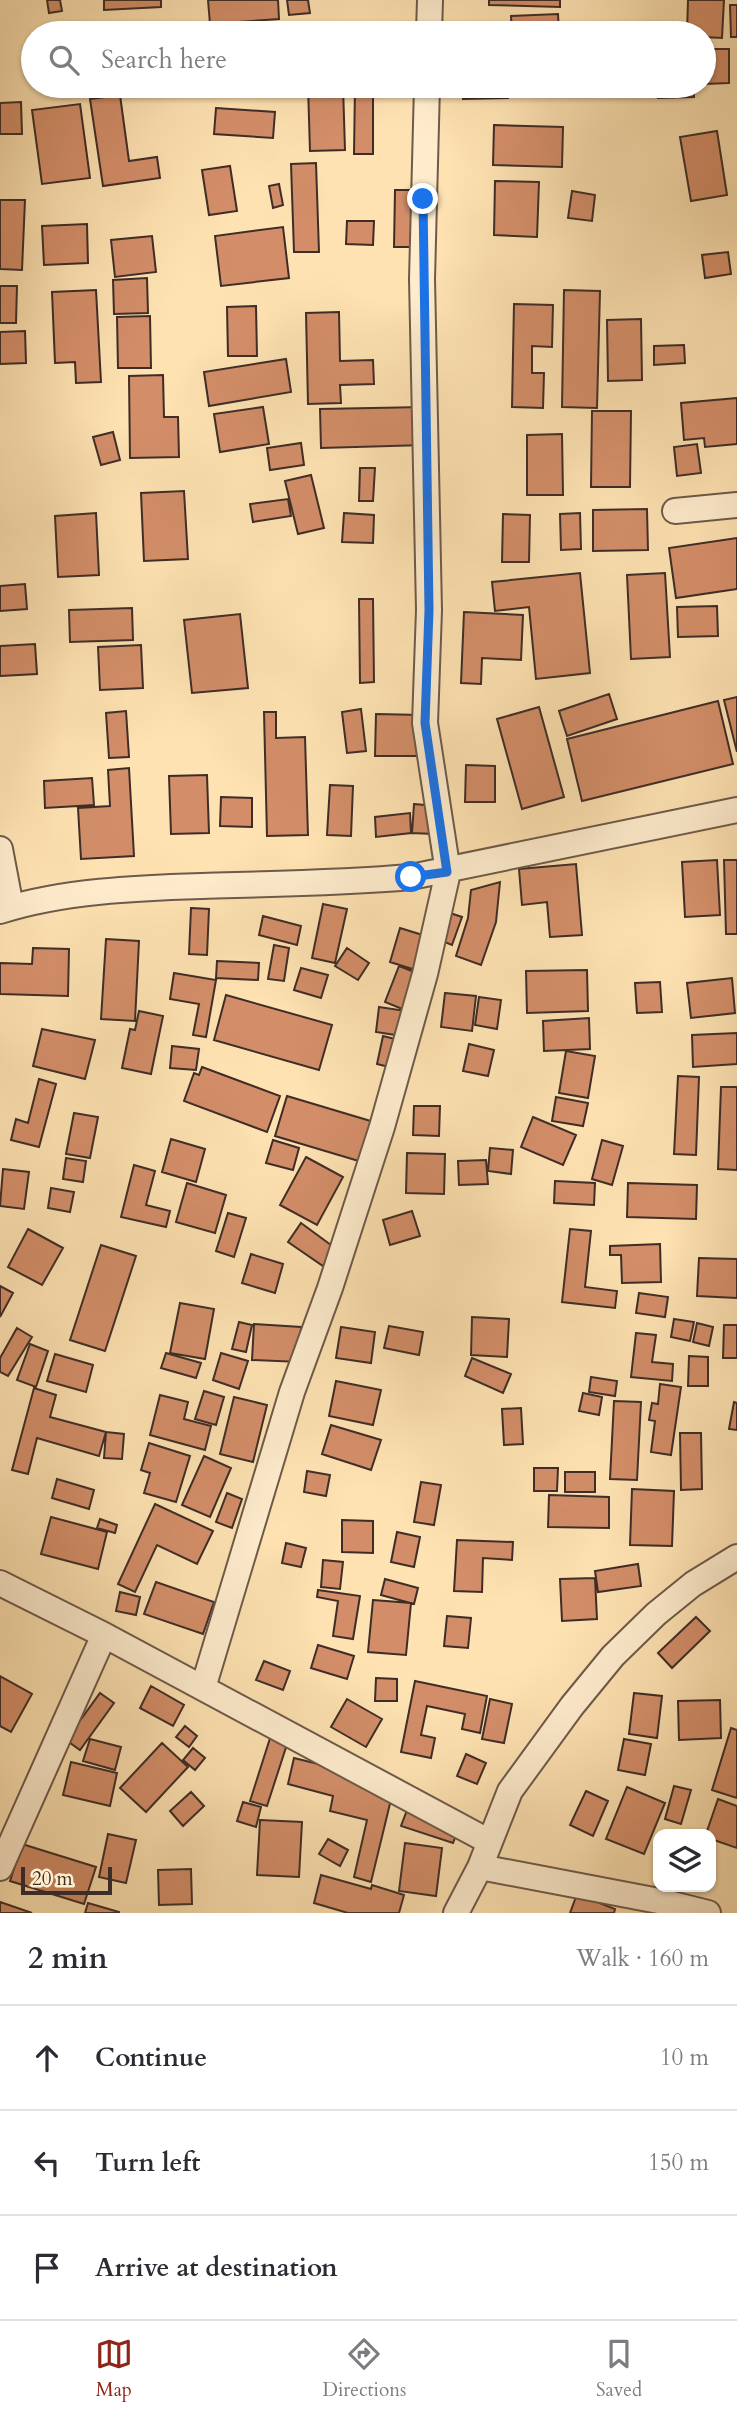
<!DOCTYPE html>
<meta charset="utf-8">
<style>
:root{--surface:#fff;--page:#f2f2f3;--text:#2b2b33;--muted:#7c7c81;--line:#e1e1e2;--accent:#8f2418}
body{margin:0;font-family:Cardo,serif;background:var(--page);color:var(--text)}
.controls{position:absolute;right:21px;bottom:21px;display:grid;overflow:hidden;border-radius:14px;box-shadow:0 2px 5px #0004}
.controls button{width:63px;height:63px;display:grid;place-items:center;padding:0;border:0;border-bottom:2px solid var(--line);background:var(--surface);color:var(--text);font:35px sans-serif}
.scale{position:absolute;left:21px;bottom:18px;width:91px;box-sizing:border-box;padding-left:7px;border:4px solid #3e2d27;border-top:0;font-size:19px;line-height:24px;white-space:nowrap;color:#3e2d27;-webkit-text-stroke:5px #feeccd;paint-order:stroke}
.stop{position:absolute;width:21px;height:21px;margin:-16px;border:5px solid #1a73e8;border-radius:50%;background:#fff}
.stop.end{background:#1a73e8;border-color:#fff;box-shadow:0 2px 7px #0008}
.list{margin:0;padding:0;list-style:none}
h2{display:flex;justify-content:space-between;align-items:center;height:91px;margin:0;padding:0 28px;font-size:30px}
h2 small{font-size:23px;font-weight:400;color:var(--muted)}
.list li{display:grid;grid-template-columns:46px 1fr auto;gap:21px;align-items:center;box-sizing:border-box;height:105px;padding:0 28px;border-top:2px solid var(--line)}
.list b{display:block;font-size:26px;white-space:nowrap}
.list em{font-size:23px;font-style:normal;color:var(--muted)}
.icon{flex:none;width:38px;height:38px;fill:none;stroke:currentColor;stroke-width:2;stroke-linecap:round;stroke-linejoin:round}
.map{position:relative;flex:none;width:737px;height:1913px;overflow:hidden}
.search{position:absolute;background:var(--surface);box-shadow:0 2px 5px #0004;left:21px;right:21px;top:21px;height:77px;display:flex;align-items:center;gap:18px;box-sizing:border-box;padding:0 24px;border-radius:38px;color:var(--muted);font-size:26px}
.sheet{height:406px;background:var(--surface)}
nav{display:flex;justify-content:space-around;align-items:center;box-sizing:border-box;height:98px;border-top:2px solid var(--line);background:var(--surface);font-size:19px;color:var(--muted)}
nav a{display:grid;justify-items:center;gap:4px}
nav .on{color:var(--accent)}
.map>svg:first-child{display:block}
.building{fill:#d38e69;stroke:#3e2d27;stroke-width:2}
.lines{fill:none;stroke-linecap:round;stroke-linejoin:round}
.street-casing{stroke:#6e5a4a;stroke-width:28}
.street{stroke:#feeccd;stroke-width:24}
.route{stroke:#1a73e8;stroke-width:9}
</style>
<div class="map">
<svg width="737" height="1913" viewBox="0 0 737 1913">
<rect width="100%" height="100%" fill="#fee2b2"/>
<filter id="stains"><feTurbulence type="fractalNoise" baseFrequency=".00286" numOctaves="4"/><feColorMatrix values="0 0 0 0 .2 0 0 0 0 .09 0 0 0 0 .02 0 0 0 .5 -.17"/></filter>
<radialGradient id="worn" r=".72"><stop offset=".6" stop-color="#630" stop-opacity="0"/><stop offset="1" stop-color="#630" stop-opacity=".3"/></radialGradient>
<path class="building" d="M47,0h13l2,11 -13,2z
M104,0h57v7l-57,3z
M208,0h70l1,19 -69,5z
M287,0h21l2,13 -21,2z
M489,0h71v7l-71,-2z
M688,0h36l-2,38 -18,-1v-4h-17z
M730,5h7v32h-6z
M558,14l1,19h-47l-1,-17z
M704,49h25v34l-25,1z
M308,86h35l2,64 -35,1z
M355,86h18v68h-19z
M463,86h45v12l-45,1z
M568,86h65v6l-65,2z
M658,86h35l1,11 -36,1z
M120,95l9,66 28,-4 3,21 -57,8 -13,-87z
M21,102l1,32h-22v-31z
M80,104l10,74 -48,6 -10,-74z
M216,108l59,4 -2,26 -59,-4z
M494,125l69,2 -1,40 -69,-2z
M717,131l10,64 -36,6 -11,-64z
M316,163l3,89h-25l-3,-88z
M230,166l7,45 -28,4 -7,-45z
M495,181l44,1 -2,55 -43,-2z
M279,184l4,21 -10,3 -4,-22z
M395,190h18v57h-19z
M572,191l23,4 -3,26 -24,-3z
M0,200h25l-3,70 -22,-1z
M347,221h27l-1,24 -27,-1z
M87,224l1,39 -44,2 -2,-39z
M283,227l6,51 -68,8 -6,-50z
M152,236l4,36 -41,5 -4,-37z
M728,252l3,22 -26,4 -3,-23z
M147,278l1,35 -34,1 -1,-34z
M0,286h17l-1,37h-16z
M96,290l5,92 -25,1 -1,-21 -20,1 -3,-71z
M564,290l36,1 -3,117 -35,-1z
M514,304l39,1 -1,42 -20,-1v27h12l-1,35 -31,-1z
M256,306l1,50h-29l-1,-49z
M339,312l1,49 33,-1 1,24 -34,1 1,18 -33,1 -2,-91z
M150,316l1,52h-33l-1,-51z
M641,319l1,61 -34,1 -1,-61z
M25,331l1,32 -26,1v-32z
M684,345l1,18 -31,2v-19z
M286,359l5,33 -82,14 -5,-34z
M163,375l1,42h14l1,40 -49,1 -1,-82z
M737,398v46l-32,3 -1,-9 -20,2 -3,-37z
M263,407l6,37 -49,8 -6,-38z
M424,407l1,38 -104,3 -1,-39z
M592,411h39l-1,76h-39z
M113,432l7,28 -19,5 -8,-28z
M562,434l1,61h-36v-60z
M301,443l3,22 -34,5 -3,-22z
M697,444l4,29 -24,3 -3,-29z
M360,468h15l-2,33h-14z
M311,475l13,53 -26,6 -13,-53z
M184,491l4,68 -44,2 -3,-68z
M288,499l3,17 -38,6 -3,-18z
M647,509l1,41 -55,1v-41z
M96,513l3,62 -41,2 -3,-61z
M344,513l30,2 -1,28 -31,-1z
M580,513l1,36 -20,1 -1,-36z
M503,514l27,1 -1,47h-27z
M737,538v51l-61,9 -7,-50z
M580,573l10,100 -54,6 -7,-72 -34,4 -3,-29z
M665,573l5,84 -39,2 -4,-84z
M25,584l2,25 -27,2v-25z
M359,599h14l1,83 -14,1z
M717,606l1,30 -40,1 -1,-30z
M132,608l1,32 -63,2 -1,-32z
M464,612l59,3 -2,45 -39,-2 -1,26 -20,-1z
M240,614l8,74 -56,5 -8,-73z
M35,644l2,30 -37,2v-30z
M141,645l2,43 -43,2 -2,-43z
M609,694l8,25 -50,17 -8,-25z
M737,697v55l-13,-52z
M718,701l15,63 -151,37 -15,-62z
M539,707l25,90 -42,12 -25,-90z
M361,709l5,42 -19,2 -5,-41z
M126,711l3,46 -20,1 -3,-45z
M264,712h12v26l29,-1 3,98 -41,1z
M376,714l45,1v41h-46z
M466,765l29,1v36h-30z
M129,768l5,88 -53,3 -3,-51 32,-2 -2,-36z
M207,775l2,58 -38,1 -2,-58z
M92,778l2,27 -49,3 -1,-27z
M330,785l23,1 -2,50 -24,-1z
M221,797l31,1v29l-32,-1z
M414,804l22,2 -2,28 -22,-1z
M410,813l1,20 -35,4 -1,-20z
M717,860l3,55 -35,2 -3,-55z
M724,860h13v74h-11z
M576,864l6,71 -32,2 -3,-35 -25,3 -3,-36z
M500,882l-4,40 -15,43 -25,-9 12,-38 3,-28z
M323,904l24,5 -12,54 -23,-5z
M191,908l18,1 -2,46 -18,-1z
M447,912l15,5 -10,28 -15,-6z
M263,916l38,10 -4,19 -38,-10z
M400,928l29,9 -10,34 -29,-9z
M106,939l33,2 -4,80 -34,-2z
M274,945l15,3 -5,33 -16,-2z
M33,948l36,1 -1,47 -68,-2v-31l32,1z
M347,948l22,15 -11,17 -23,-14z
M217,961l42,2 -1,17 -42,-2z
M399,966l23,9 -15,36 -22,-9z
M301,968l27,7 -7,23 -27,-8z
M587,970l1,41 -61,2 -1,-42z
M174,973l42,7 -10,57 -13,-2 6,-31 -29,-5z
M732,978l3,35 -44,5 -4,-35z
M660,982l2,30 -25,1 -2,-30z
M445,993l31,3 -4,35 -31,-4z
M226,995l106,30 -13,45 -105,-30z
M479,997l22,3 -4,29 -22,-4z
M379,1007l27,4 -4,25 -26,-4z
M139,1011l24,5 -12,58 -29,-6 8,-39 5,1z
M589,1018l1,31 -46,2 -1,-30z
M42,1029l53,11 -10,39 -52,-13z
M737,1033v31l-44,3 -1,-32z
M383,1036l16,4 -6,28 -16,-4z
M469,1044l25,6 -6,26 -25,-5z
M172,1046l27,3 -3,21 -26,-2z
M566,1051l29,5 -7,42 -29,-5z
M202,1067l78,29 -13,36 -83,-31 10,-28 5,2z
M678,1076l21,1 -3,78 -22,-1z
M39,1079l17,5 -17,63 -28,-7 5,-21 12,4z
M721,1087h16v83l-19,-1z
M287,1096l87,26 -12,40 -87,-26z
M556,1097l32,6 -5,23 -31,-5z
M414,1106h26l-1,30 -26,-1z
M74,1113l24,4 -8,41 -24,-4z
M533,1117l43,18 -13,30 -42,-18z
M171,1139l34,10 -9,33 -34,-10z
M273,1140l26,8 -6,22 -27,-7z
M602,1140l21,6 -11,39 -20,-6z
M490,1148l23,2 -2,24 -23,-3z
M407,1153l38,1 -1,40 -38,-1z
M306,1157l37,20 -26,48 -37,-20z
M66,1158l20,3 -3,21 -20,-3z
M486,1160l2,24 -29,1 -1,-24z
M134,1165l21,6 -9,34 24,6 -4,16 -45,-10z
M3,1169l26,3 -5,37 -24,-3z
M555,1181l40,2 -1,22 -40,-2z
M187,1183l39,12 -11,38 -39,-11z
M628,1183l69,2 -1,34 -69,-2z
M51,1188l23,4 -4,20 -22,-4z
M412,1211l8,25 -30,9 -7,-25z
M228,1213l18,5 -12,39 -18,-6z
M301,1223l34,25 -12,18 -35,-24z
M28,1229l35,19 -21,37 -34,-18z
M570,1229l21,2 -6,56 32,4 -2,17 -53,-6z
M660,1244l1,38 -39,1 -1,-28h-11v-9z
M101,1245l35,11 -31,95 -35,-11z
M251,1254l32,10 -8,29 -33,-10z
M699,1258l38,1v39l-40,-2z
M0,1286l13,7 -13,24z
M639,1293l29,4 -3,20 -29,-4z
M180,1303l34,6 -9,50 -35,-6z
M472,1317l37,2 -2,38 -36,-2z
M674,1319l20,3 -4,19 -19,-4z
M239,1322l13,3 -6,27 -14,-3z
M697,1323l16,4 -4,19 -16,-4z
M254,1324l47,3 -1,35 -48,-2z
M724,1325h13v33h-14z
M389,1326l34,6 -4,23 -35,-7z
M341,1327l34,5 -4,31 -35,-5z
M17,1328l15,9 -24,39 -8,-4v-14z
M636,1333l20,2 -4,27 21,2 -1,17 -41,-4z
M30,1344l18,7 -12,36 -19,-7z
M166,1353l35,10 -5,15 -35,-10z
M221,1353l27,8 -9,28 -26,-9z
M55,1354l38,11 -7,27 -39,-11z
M689,1356l19,1v29h-20z
M472,1358l39,16 -8,19 -38,-17z
M591,1377l26,4 -2,15 -26,-4z
M336,1381l45,9 -8,35 -44,-9z
M660,1384l21,3 -10,68 -20,-3 4,-31 -6,-1 3,-17 6,1z
M34,1388l22,7 -6,22 56,15 -7,24 -62,-18 -9,36 -16,-4z
M204,1391l20,6 -8,28 -21,-6z
M583,1393l19,4 -3,18 -20,-4z
M160,1395l28,7 -4,17 27,7 -6,24 -55,-15z
M234,1397l33,8 -14,57 -33,-8z
M614,1401l27,1 -4,78 -27,-1z
M734,1402l3,1v27l-8,-1z
M521,1408l2,36 -19,1 -2,-36z
M331,1425l50,15 -10,30 -49,-16z
M106,1432l18,2 -2,25 -18,-1z
M680,1433h21l1,56 -21,1z
M149,1443l41,13 -14,46 -32,-9 6,-20 -9,-3z
M204,1456l27,12 -21,49 -28,-12z
M534,1468h24l-1,23h-23z
M307,1471l23,4 -4,21 -22,-4z
M565,1472h30v20h-30z
M57,1479l37,11 -5,19 -37,-11z
M421,1482l20,3 -7,40 -20,-3z
M632,1489l42,2 -2,55 -42,-1z
M227,1493l15,6 -10,29 -16,-6z
M549,1495l60,2v31l-61,-1z
M155,1504l58,27 -16,33 -40,-19 -22,47 -17,-8z
M51,1517l56,15 -9,37 -57,-15z
M100,1519l17,6 -2,8 -18,-5z
M342,1520l31,1v32l-31,-1z
M397,1532l23,5 -6,30 -23,-5z
M457,1540l56,2 -1,18 -29,-2 -1,34 -28,-1z
M286,1543l20,5 -5,19 -19,-4z
M323,1560l20,2 -3,27 -19,-2z
M638,1564l3,22 -43,6 -3,-21z
M595,1578l2,41 -35,2 -2,-42z
M385,1579l33,9 -4,16 -33,-9z
M156,1582l58,20 -11,32 -59,-20z
M318,1590l42,6 -7,43 -20,-3 5,-35 -21,-4z
M120,1592l20,5 -4,18 -20,-4z
M373,1600l38,3 -5,52 -38,-3z
M447,1616l24,2 -3,30 -24,-2z
M696,1617l14,14 -38,37 -14,-15z
M318,1645l36,11 -7,23 -36,-11z
M264,1661l26,10 -7,19 -27,-10z
M0,1676l32,18 -21,38 -11,-6z
M376,1678l21,1v22h-22z
M415,1681l72,15 -7,37 -18,-4 3,-15 -38,-8 -6,29 14,3 -4,20 -30,-6z
M151,1686l33,19 -11,21 -33,-18z
M100,1693l14,10 -34,47 -14,-10z
M634,1693l28,3 -5,42 -28,-4z
M347,1699l35,20 -16,28 -35,-20z
M490,1699l22,5 -8,39 -22,-4z
M720,1700l1,38 -42,2 -1,-39z
M185,1726l12,10 -8,11 -13,-10z
M731,1728l6,2v68l-25,-8z
M272,1732l17,6 -22,68 -17,-5z
M90,1739l31,8 -6,23 -32,-9z
M624,1739l27,5 -6,31 -27,-5z
M162,1743l26,24 -42,45 -26,-24z
M193,1748l12,10 -10,12 -12,-10z
M466,1754l20,9 -9,21 -20,-8z
M294,1758l101,25 -24,99 -17,-5 13,-57 -37,-9 3,-15 -45,-12z
M71,1762l46,11 -7,33 -47,-11z
M674,1786l17,4 -10,34 -16,-5z
M627,1787l38,16 -21,51 -38,-15z
M586,1791l22,10 -15,35 -23,-11z
M191,1792l13,14 -21,20 -13,-15z
M718,1799l19,7v42l-26,-9v-5h-5z
M243,1802l18,5 -5,20 -19,-6z
M409,1805l52,17 -8,21 -52,-17z
M260,1820l42,2 -3,55 -42,-2z
M108,1834l28,6 -10,43 -27,-6z
M328,1839l20,11 -8,16 -21,-12z
M405,1843l37,5 -6,48 -37,-5z
M22,1844l74,23 -12,37 -74,-23z
M191,1869l1,35 -33,1 -1,-35z
M321,1875l50,14 1,-4 32,10 -5,18h-51l-34,-10z
M577,1894l38,15 -1,4h-44z
M0,1902l32,11h-32z
M88,1903l31,9v1h-34z"/>
<g class="lines">
<g class="street-casing">
<path id="street" d="M429,33l1,-33
M675,511l62,-6
M0,849l11,58
M0,911c62,-20 137,-23 202,-25 70,-2 139,-3 209,-9l326,-67
M0,1583l104,52 384,206
M203,1688l89,-296 38,-104 52,-161 43,-153 23,-102 -23,-149 4,-113 -7,-331 5,-193
M480,1867l184,35 44,11
M0,1868l104,-233
M456,1913l24,-46 30,-76 62,-85 41,-50 43,-42 37,-30 44,-27"/>
</g>
<use href="#street" class="street"/>
</g>
<g class="lines">
<path class="route" d="M411,877l36,-5 -22,-149 4,-113 -6,-411"/>
</g>
<rect width="100%" height="100%" filter="url(#stains)"/>
<rect width="100%" height="100%" fill="url(#worn)"/>
</svg>
<div class="controls">
<button><svg class="icon" aria-label="layers" viewBox="0 0 24 24"><path d="M12 4l9 5-9 5-9-5zM3 14l9 5 9-5"/></svg></button>
</div>
<div class="scale">20 m</div>
<div class="stop" style="left:411px;top:877px"></div>
<div class="stop end" style="left:423px;top:199px"></div>
<div class="search"><svg class="icon" aria-label="search" viewBox="0 0 24 24"><circle cx="10" cy="10" r="6"/><path d="M15 15l6 6"/></svg>Search here</div>
</div>
<section class="sheet">
<h2>2 min<small>Walk · 160 m</small></h2>
<ul class="list">
<li><svg class="icon" aria-label="ahead" viewBox="0 0 24 24"><path d="M12 20V5M6 11l6-6 6 6"/></svg><div><b>Continue</b></div><em>10 m</em></li>
<li><svg class="icon" aria-label="left" viewBox="0 0 24 24"><path d="M17 20v-9H6M10 6l-5 5 5 5"/></svg><div><b>Turn left</b></div><em>150 m</em></li>
<li><svg class="icon" aria-label="arrive" viewBox="0 0 24 24"><path d="M6 21V4h12l-3 4 3 4H6"/></svg><div><b>Arrive at destination</b></div></li>
</ul>
</section>
<nav>
<a class="on"><svg class="icon" aria-label="map" viewBox="0 0 24 24"><path d="M3 6l6-2 6 2 6-2v14l-6 2-6-2-6 2zM9 4v14M15 6v14"/></svg>Map</a>
<a><svg class="icon" aria-label="directions" viewBox="0 0 24 24"><path d="M12 3l9 9-9 9-9-9zM9 14v-3h6M13 9l2 2-2 2"/></svg>Directions</a>
<a><svg class="icon" aria-label="saved" viewBox="0 0 24 24"><path d="M7 4h10v16l-5-4-5 4z"/></svg>Saved</a>
</nav>
